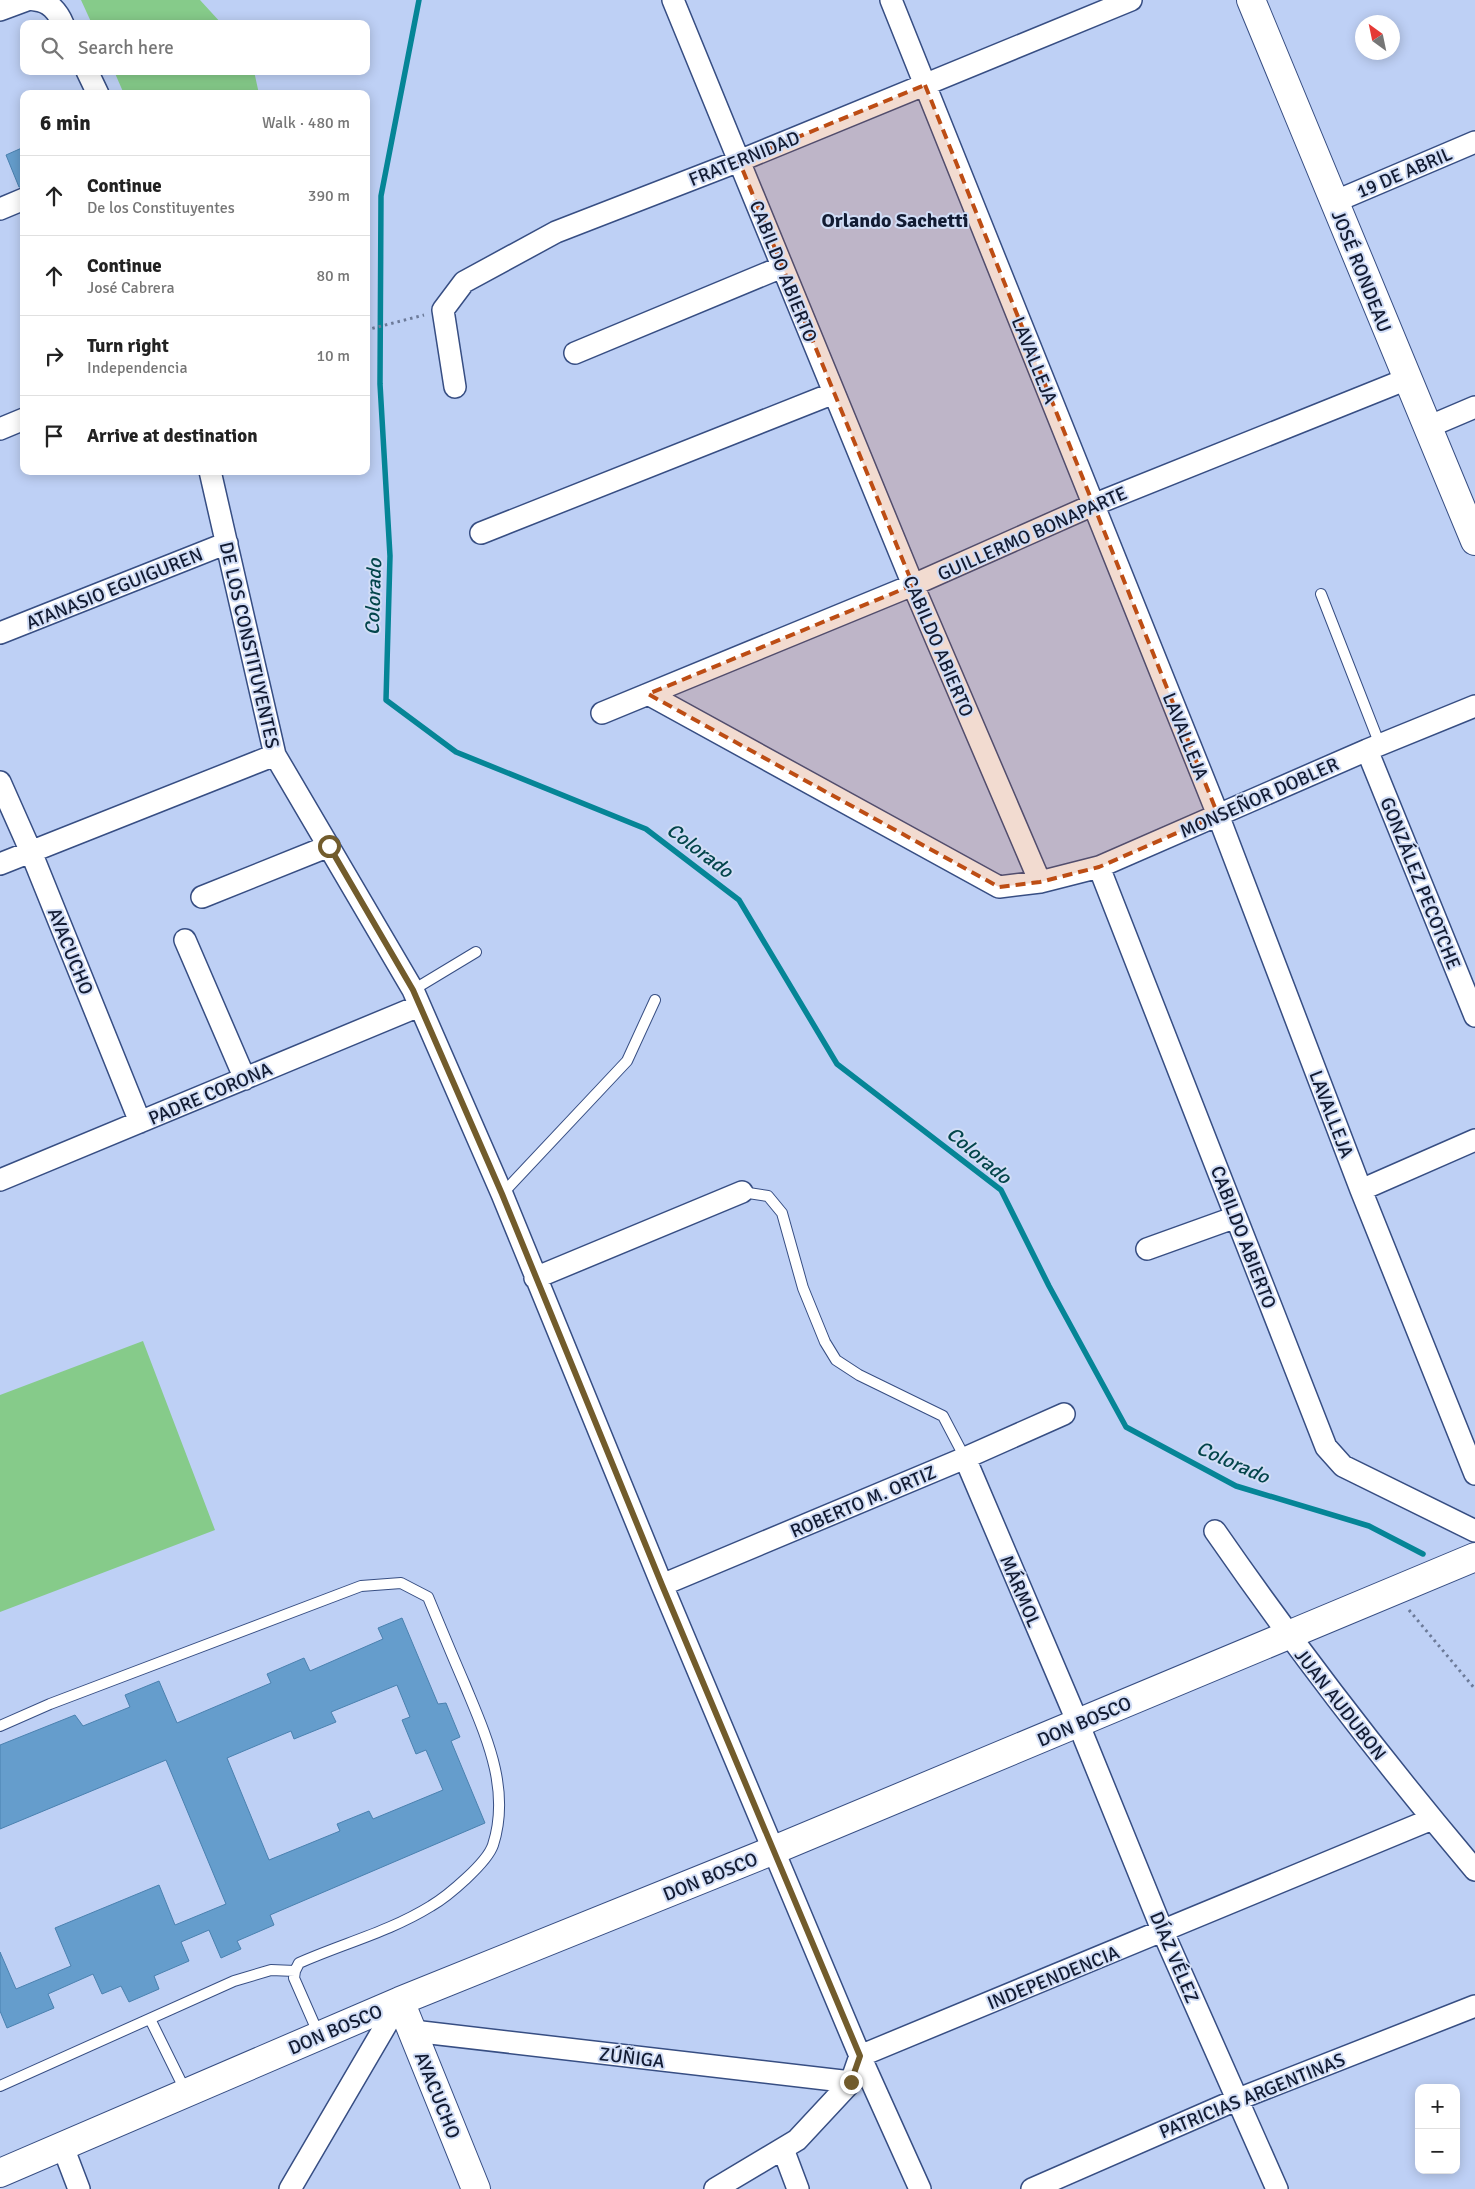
<!DOCTYPE html>
<meta charset="utf-8">
<style>
:root{--surface:#fff;--page:#f6f6f6;--text:#222;--muted:#767676;--line:#e0e0e0}
body{margin:0;font-family:Signika,sans-serif;background:var(--page);color:var(--text)}
.controls{position:absolute;right:15px;bottom:15px;display:grid;overflow:hidden;border-radius:10px;box-shadow:0 2px 12px #0003}
.controls button{width:45px;height:45px;display:grid;place-items:center;padding:0;border:0;border-bottom:1px solid var(--line);background:var(--surface);color:var(--text);font:25px sans-serif}
.compass{position:absolute;left:1355px;top:15px;width:45px;height:45px;border-radius:50%;background:var(--surface);box-shadow:0 2px 12px #0003;rotate:327deg}
.stop{position:absolute;width:15px;height:15px;margin:-11px;border:4px solid #725c2c;border-radius:50%;background:#fff}
.stop.end{background:#725c2c;border-color:#fff;box-shadow:0 1px 5px #0008}
.list{margin:0;padding:0;list-style:none}
h2{display:flex;justify-content:space-between;align-items:center;height:65px;margin:0;padding:0 20px;font-size:21px}
h2 small{font-size:16px;font-weight:400;color:var(--muted)}
.list li{display:grid;grid-template-columns:32px 1fr auto;gap:15px;align-items:center;box-sizing:border-box;height:80px;padding:0 20px;border-top:1px solid var(--line)}
.list b{display:block;font-size:19px;white-space:nowrap}
.list p{margin:0;font-size:16px;white-space:nowrap;color:var(--muted)}
.list em{font-size:16px;font-style:normal;color:var(--muted)}
.icon{flex:none;width:28px;height:28px;fill:none;stroke:currentColor;stroke-width:2;stroke-linecap:round;stroke-linejoin:round}
.map{position:relative;flex:none;width:1475px;height:2189px;overflow:hidden}
.search{position:absolute;background:var(--surface);box-shadow:0 2px 12px #0003;left:20px;top:20px;width:350px;height:55px;display:flex;align-items:center;gap:12px;box-sizing:border-box;padding:0 18px;border-radius:10px;color:var(--muted);font-size:19px}
.panel{position:absolute;background:var(--surface);box-shadow:0 2px 12px #0003;left:20px;top:90px;width:350px;height:385px;border-radius:10px}
.map>svg:first-child{display:block}
.green{fill:#86cb8a}
.lines{fill:none;stroke-linecap:round;stroke-linejoin:round}
.stream{stroke:#058596;stroke-width:5.5}
.building{fill:#659dcc;stroke:#4a81af;fill-rule:evenodd}
.lane-casing{stroke:#374e83;stroke-width:12}
.street-casing{stroke:#374e83;stroke-width:24}
.secondary-casing{stroke:#374e83;stroke-width:30}
.path{stroke:#6c7a98;stroke-width:3;stroke-dasharray:2.5 4;stroke-linecap:butt}
.lane{stroke:#fff;stroke-width:10}
.street{stroke:#fff;stroke-width:21}
.secondary{stroke:#fff;stroke-width:28}
.route{stroke:#725c2c;stroke-width:6}
.marked{fill:#bd4d14;fill-opacity:0.2;stroke:#bd4d14;stroke-width:4;stroke-dasharray:10 6;stroke-linejoin:round}
.labels{text-anchor:middle;stroke-width:4;stroke-linejoin:round;paint-order:stroke}
.street-label{font-size:19px;fill:#121b32;stroke:#d1ddf6}
.neighbourhood-label{font-size:20px;font-weight:bold;fill:#121b32;stroke:#d1ddf6}
.water-label{font-size:20px;font-style:italic;fill:#03454b;stroke:#d1ddf6}
</style>
<div class="map">
<svg width="1475" height="2189" viewBox="0 0 1475 2189">
<rect width="100%" height="100%" fill="#bed0f5"/>
<path class="green" d="M81,0h119l22,24h-130z
M114,71h140l5,23h-135z
M143,1341l72,189 -215,82v-217z"/>
<g class="lines">
<path class="stream" d="M419,0l-38,196 -1,188 10,172 -4,144 70,52 190,77 93,71 98,164 164,126 48,96 77,141 110,59 133,40 54,28"/>
</g>
<path class="building" d="M24,147v40h-5l-13,-32z
M402,1618l36,86 8,-1 14,34 -9,4 34,82 -215,92 4,10 -37,16 4,8 -20,9 -12,-28 -28,12 8,19 -35,15 5,13 -30,13 -8,-16 -19,8 -9,-20 -45,20 6,14 -47,20 -7,-17v-59l16,37 55,-23 -16,-38 104,-43 16,40 51,-21 -60,-144 -166,69v-84l75,-30 8,11 47,-19 -5,-12 34,-14 18,42 94,-40 -4,-9 37,-16 6,13 73,-32 -5,-11zM397,1685l13,32 -8,3 14,34 10,-4 17,40 -70,29 -4,-8 -32,13 3,7 -71,29 -42,-102 64,-27 3,8 42,-17 -5,-10z"/>
<g class="lines">
<g class="lane-casing">
<path id="lane" d="M1321,594l59,151
M413,990l63,-38
M742,1192l26,4 14,17 21,75 22,54 11,18 23,15 84,41 22,42
M502,1194l125,-133 28,-61
M0,1726l50,-22 311,-118 40,-3 27,14c12,29 24,58 37,88 21,51 46,104 28,160 -6,18 -45,51 -62,61 -42,26 -87,37 -132,57l-4,8 -1,7 25,57
M150,2019l36,73
M0,2086l234,-105 37,-11 24,1"/>
</g>
<g class="street-casing">
<path id="street" d="M35,0c14,1 23,12 28,24
M673,0l240,585 127,297
M891,0l327,815 143,375 114,284
M0,10l27,-10
M87,71l11,23
M1334,202l141,-60
M0,209l24,-10
M575,353l207,-86
M455,387l-12,-77 21,-28 92,-50 183,-71 392,-161
M1428,427l47,-20
M0,429l24,-10
M210,471l65,284 138,235 89,204 160,391 198,471 60,133
M481,533l353,-140
M0,633l227,-90
M648,694l351,193 41,-5 59,-15 268,-117 108,-44
M602,713l311,-128 180,-80 314,-126
M1367,750l108,266
M0,782l31,70 109,270
M0,864l275,-109
M1099,867l227,580 17,19 132,65
M202,897l127,-51
M185,940l60,139
M0,1180l419,-174
M1361,1190l114,-50
M1147,1249l89,-32
M535,1278l207,-86
M965,1458l113,265 85,209 114,257
M1215,1531c81,117 168,230 260,339
M662,1585l303,-127 99,-44
M413,2031l438,51
M63,2147l16,42
M783,2149l15,40
M290,2189l110,-188
M715,2189l82,-49 54,-58 9,-26 572,-237
M1032,2189l204,-89 239,-94"/>
</g>
<g class="secondary-casing">
<path id="secondary" d="M1251,0l224,541
M400,2001l76,188
M0,2173l400,-172 374,-151 701,-293"/>
</g>
<path class="path" d="M366,330l58,-15
M1409,1610l66,79"/>
<use href="#lane" class="lane"/>
<use href="#street" class="street"/>
<use href="#secondary" class="secondary"/>
</g>
<g class="lines">
<path class="route" d="M329,846l84,144 89,204 160,391 198,471 -9,26"/>
</g>
<path class="marked" d="M925,85l293,730 -119,52 -59,15 -41,5 -351,-193 265,-109 -174,-424z"/>
<g class="labels">
<g class="street-label">
<text transform="translate(744 158) rotate(-22)" y="7">FRATERNIDAD</text>
<text transform="translate(1404 172) rotate(-23)" y="7">19 DE ABRIL</text>
<text transform="translate(784 271) rotate(68)" y="7">CABILDO ABIERTO</text>
<text transform="translate(1362 271) rotate(68)" y="7">JOSÉ RONDEAU</text>
<text transform="translate(1035 360) rotate(68)" y="7">LAVALLEJA</text>
<text transform="translate(1032 533) rotate(-24)" y="7">GUILLERMO BONAPARTE</text>
<text transform="translate(114 588) rotate(-22)" y="7">ATANASIO EGUIGUREN</text>
<text transform="translate(250 645) rotate(77)" y="7">DE LOS CONSTITUYENTES</text>
<text transform="translate(939 646) rotate(67)" y="7">CABILDO ABIERTO</text>
<text transform="translate(1186 736) rotate(68)" y="7">LAVALLEJA</text>
<text transform="translate(1259 797) rotate(-24)" y="7">MONSEÑOR DOBLER</text>
<text transform="translate(1421 883) rotate(68)" y="7">GONZÁLEZ PECOTCHE</text>
<text transform="translate(71 951) rotate(68)" y="7">AYACUCHO</text>
<text transform="translate(210 1093) rotate(-23)" y="7">PADRE CORONA</text>
<text transform="translate(1332 1114) rotate(69)" y="7">LAVALLEJA</text>
<text transform="translate(1244 1237) rotate(69)" y="7">CABILDO ABIERTO</text>
<text transform="translate(863 1501) rotate(-23)" y="7">ROBERTO M. ORTIZ</text>
<text transform="translate(1021 1591) rotate(67)" y="7">MÁRMOL</text>
<text transform="translate(1341 1704) rotate(52)" y="7">JUAN AUDUBON</text>
<text transform="translate(1084 1721) rotate(-23)" y="7">DON BOSCO</text>
<text transform="translate(710 1876) rotate(-22)" y="7">DON BOSCO</text>
<text transform="translate(1175 1957) rotate(67)" y="7">DÍAZ VÉLEZ</text>
<text transform="translate(1053 1977) rotate(-22)" y="7">INDEPENDENCIA</text>
<text transform="translate(335 2029) rotate(-23)" y="7">DON BOSCO</text>
<text transform="translate(632 2057) rotate(7)" y="7">ZÚÑIGA</text>
<text transform="translate(438 2095) rotate(68)" y="7">AYACUCHO</text>
<text transform="translate(1252 2095) rotate(-22)" y="7">PATRICIAS ARGENTINAS</text>
</g>
<g class="neighbourhood-label">
<text x="895" y="227">Orlando Sachetti</text>
</g>
<g class="water-label">
<text transform="translate(373 597) rotate(-88)" y="7">Colorado</text>
<text transform="translate(700 850) rotate(37)" y="7">Colorado</text>
<text transform="translate(979 1155) rotate(40)" y="7">Colorado</text>
<text transform="translate(1233 1462) rotate(24)" y="7">Colorado</text>
</g>
</g>
</svg>
<div class="controls">
<button>+</button>
<button>−</button>
</div>
<svg class="compass" viewBox="-18 -18 36 36"><path d="M0-13l5 13h-10z" fill="#e53935"/><path d="M0 13l5-13h-10z" fill="#767676"/></svg>
<div class="stop" style="left:329px;top:846px"></div>
<div class="stop end" style="left:851px;top:2082px"></div>
<div class="search"><svg class="icon" aria-label="search" viewBox="0 0 24 24"><circle cx="10" cy="10" r="6"/><path d="M15 15l6 6"/></svg>Search here</div>
<section class="panel">
<h2>6 min<small>Walk · 480 m</small></h2>
<ul class="list">
<li><svg class="icon" aria-label="ahead" viewBox="0 0 24 24"><path d="M12 20V5M6 11l6-6 6 6"/></svg><div><b>Continue</b><p>De los Constituyentes</p></div><em>390 m</em></li>
<li><svg class="icon" aria-label="ahead" viewBox="0 0 24 24"><path d="M12 20V5M6 11l6-6 6 6"/></svg><div><b>Continue</b><p>José Cabrera</p></div><em>80 m</em></li>
<li><svg class="icon" aria-label="right" viewBox="0 0 24 24"><path d="M7 20v-9h11M14 6l5 5-5 5"/></svg><div><b>Turn right</b><p>Independencia</p></div><em>10 m</em></li>
<li><svg class="icon" aria-label="arrive" viewBox="0 0 24 24"><path d="M6 21V4h12l-3 4 3 4H6"/></svg><div><b>Arrive at destination</b></div></li>
</ul>
</section>
</div>
